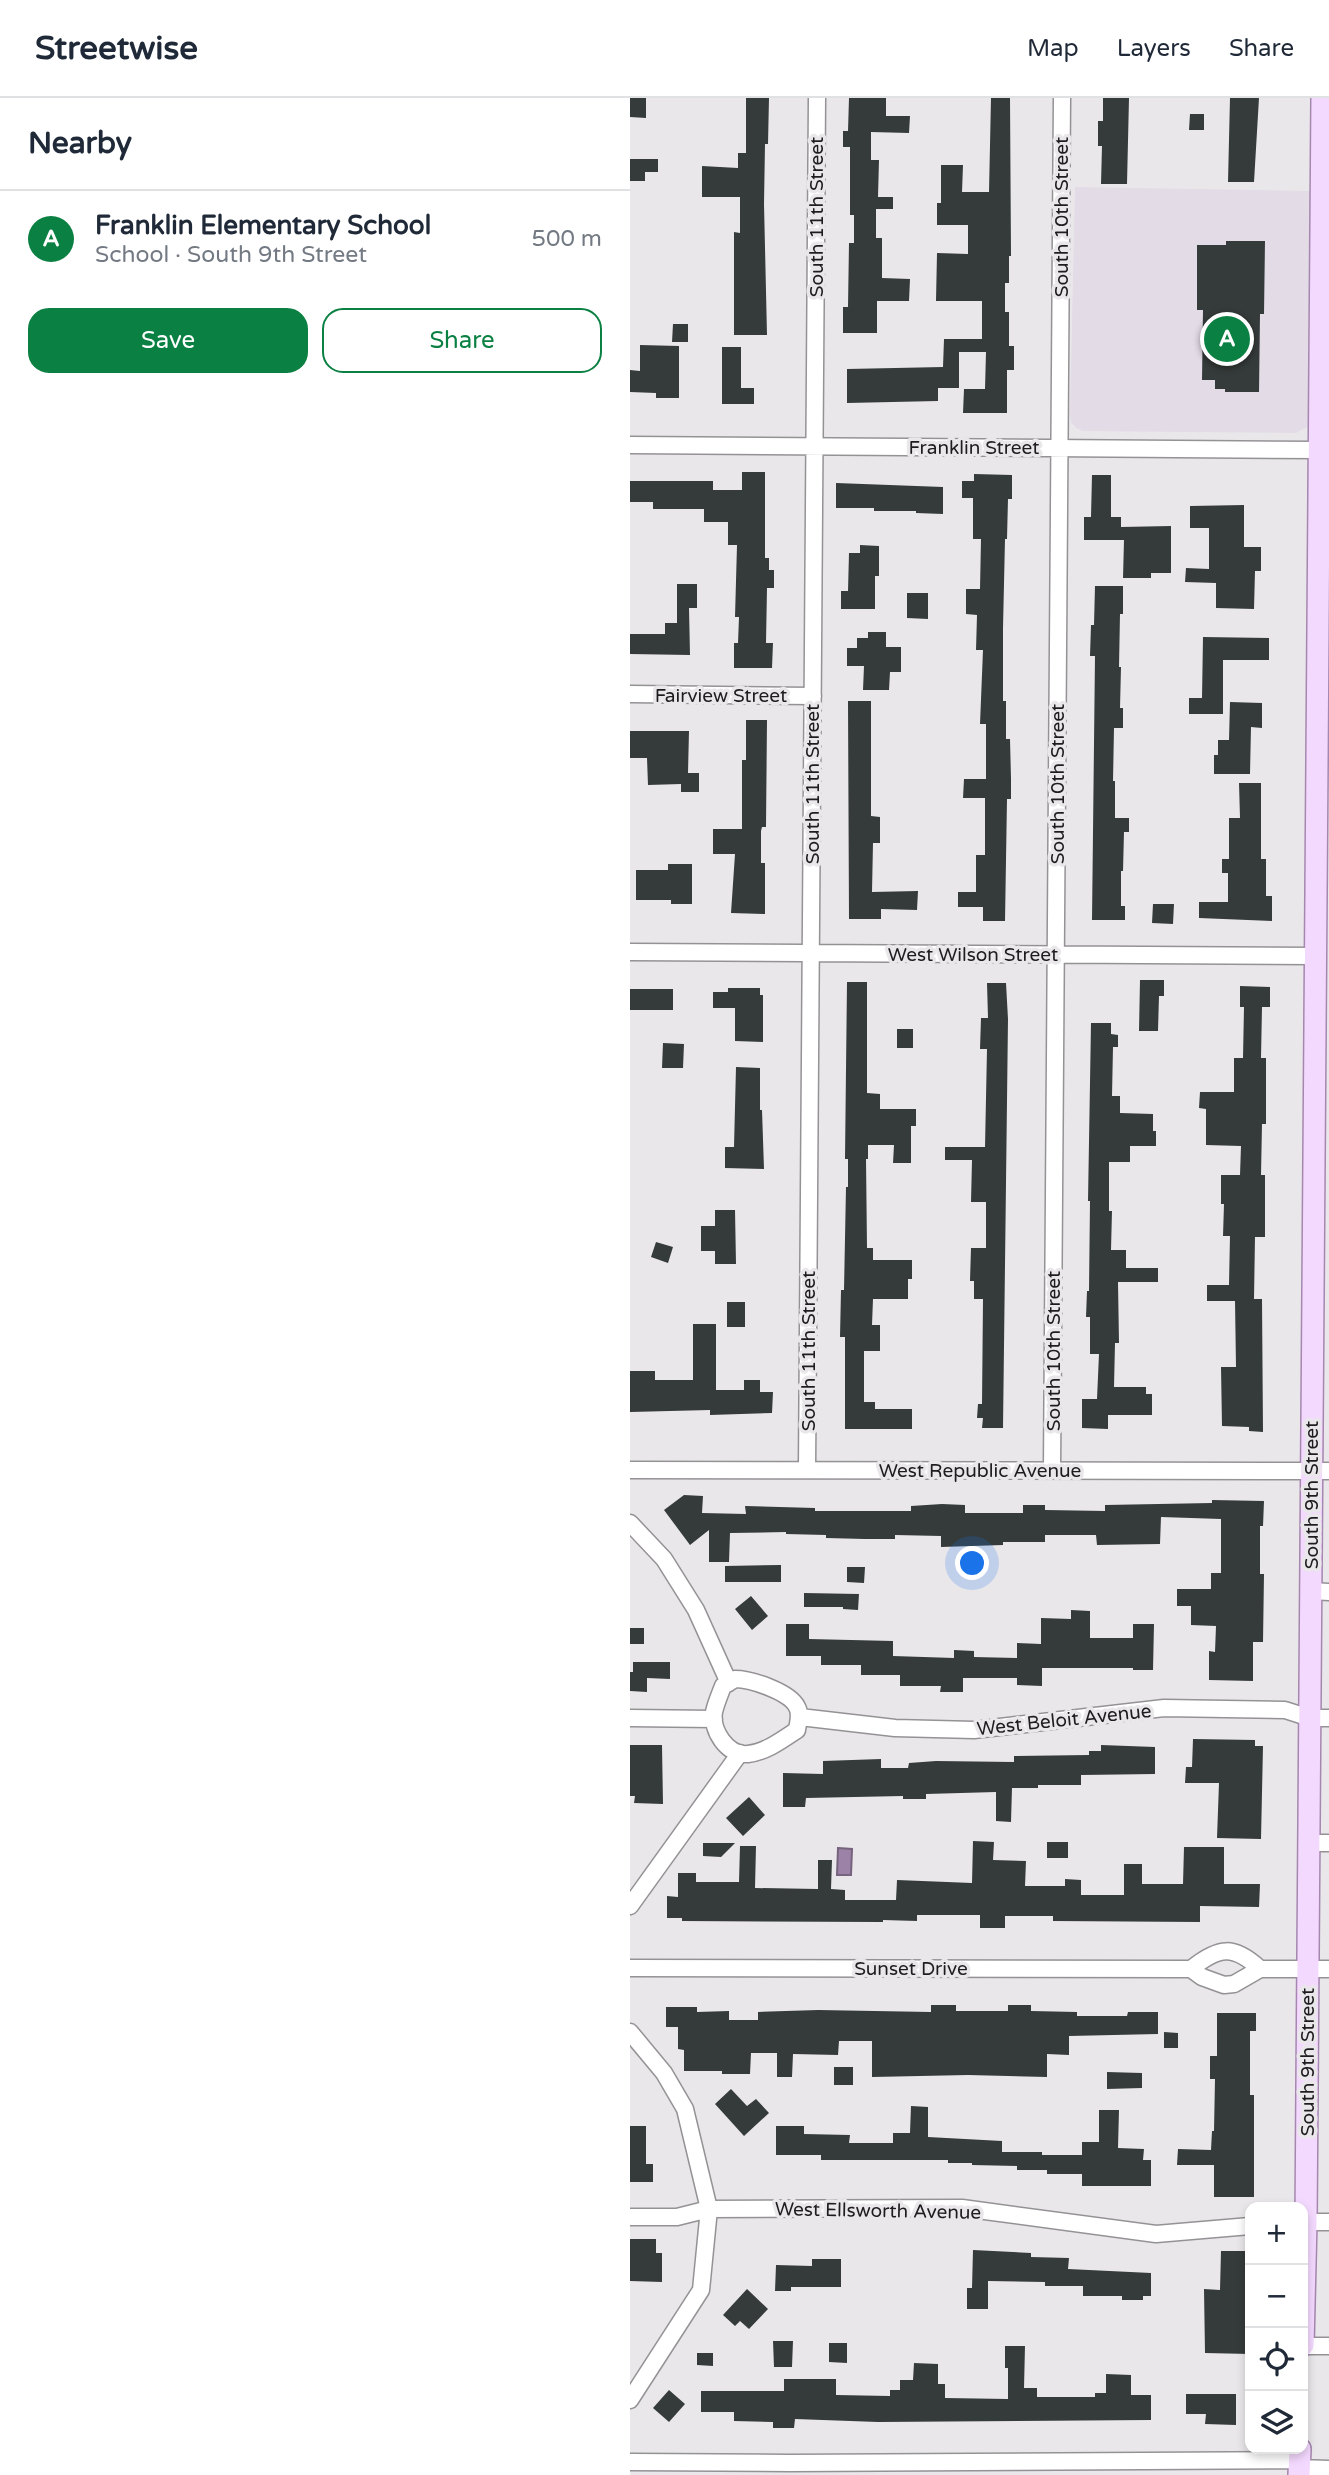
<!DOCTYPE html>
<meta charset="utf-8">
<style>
:root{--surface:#fff;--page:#f2f2f3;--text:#1f2937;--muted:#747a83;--line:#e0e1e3;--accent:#0b8043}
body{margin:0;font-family:"Varela Round",sans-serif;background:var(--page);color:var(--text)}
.controls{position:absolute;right:21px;bottom:21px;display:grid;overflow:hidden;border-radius:14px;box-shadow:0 4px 10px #0003}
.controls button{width:63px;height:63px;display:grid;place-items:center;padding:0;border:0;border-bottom:2px solid var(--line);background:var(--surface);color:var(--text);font:35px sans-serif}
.you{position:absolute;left:343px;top:1466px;width:24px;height:24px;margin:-18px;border:5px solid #fff;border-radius:50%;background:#1a73e8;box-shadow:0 0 0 10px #1a73e833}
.badge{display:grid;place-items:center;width:46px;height:46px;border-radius:50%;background:var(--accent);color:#fff;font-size:23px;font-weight:700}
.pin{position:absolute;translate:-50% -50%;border:4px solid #fff;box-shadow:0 2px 7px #0006}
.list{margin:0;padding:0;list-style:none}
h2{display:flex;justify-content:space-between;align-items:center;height:91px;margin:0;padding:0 28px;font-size:30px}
h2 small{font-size:23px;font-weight:400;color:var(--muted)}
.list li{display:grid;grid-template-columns:46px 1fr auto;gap:21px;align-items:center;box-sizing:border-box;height:98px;padding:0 28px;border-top:2px solid var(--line)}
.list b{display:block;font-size:26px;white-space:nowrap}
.list p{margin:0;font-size:23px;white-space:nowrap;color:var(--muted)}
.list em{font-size:23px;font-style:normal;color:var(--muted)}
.actions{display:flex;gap:14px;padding:21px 28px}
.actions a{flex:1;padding:16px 0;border:2px solid var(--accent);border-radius:21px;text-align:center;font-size:24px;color:var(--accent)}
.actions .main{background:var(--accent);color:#fff}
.icon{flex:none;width:38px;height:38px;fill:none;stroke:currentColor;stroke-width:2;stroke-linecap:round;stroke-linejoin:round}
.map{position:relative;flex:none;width:699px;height:2377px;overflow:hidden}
header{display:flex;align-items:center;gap:42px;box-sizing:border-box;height:98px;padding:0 35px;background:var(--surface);border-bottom:2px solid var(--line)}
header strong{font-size:33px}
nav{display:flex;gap:38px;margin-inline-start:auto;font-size:24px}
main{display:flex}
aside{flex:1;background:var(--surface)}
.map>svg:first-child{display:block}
.built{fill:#e3dbe6}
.water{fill:#9c82a6;stroke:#76637d;stroke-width:2}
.building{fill:#353b3a}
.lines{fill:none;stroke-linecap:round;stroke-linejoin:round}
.minor-casing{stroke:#959296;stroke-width:19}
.major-casing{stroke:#a587af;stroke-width:24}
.minor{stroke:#fff;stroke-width:16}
.major{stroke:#f4d9fe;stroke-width:21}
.labels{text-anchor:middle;stroke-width:7;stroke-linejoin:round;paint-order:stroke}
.street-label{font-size:19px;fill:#1e1c1e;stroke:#eae7eb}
</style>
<header>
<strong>Streetwise</strong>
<nav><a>Map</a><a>Layers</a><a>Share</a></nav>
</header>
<main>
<aside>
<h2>Nearby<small></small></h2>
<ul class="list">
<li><span class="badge">A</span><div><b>Franklin Elementary School</b><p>School · South 9th Street</p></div><em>500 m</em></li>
</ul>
<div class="actions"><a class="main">Save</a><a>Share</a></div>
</aside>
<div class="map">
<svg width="699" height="2377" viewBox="0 0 699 2377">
<rect width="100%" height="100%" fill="#eae7eb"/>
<path class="built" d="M445,89l235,4v228l-3,8 -11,6 -213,-2 -7,-3 -5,-6 -1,-7z"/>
<path class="water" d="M208,1750l14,1 -1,26h-14z"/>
<path class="building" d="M0,0h16v20l-16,-1z
M116,0h23l-1,46h-3l-1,60 3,131h-33v-103l6,1v-36h-38v-31l36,2v-15h8z
M219,0h37v18h24l-1,17 -38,-1v28h8l-1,37h15v12h-17v29h6v40l28,1 -1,22h-32v32h-34v-26h5l1,-64h5v-28h-4v-68h-7v-16h5z
M361,0h19l1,158h-2v27h-4v29h4v34h5v24h-7v43h-44l1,-24h21l1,-37h-27v36h-21v13l-91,2v-34l96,-2 1,-28h38v-38h-46l1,-48 31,1v-29h-31v-22h4v-38h22l-1,27h27z
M473,0h26l-2,86h-26l1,-38h-4v-25h5z
M600,0h29l-5,84h-26z
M560,16h14v16h-15z
M0,61h28v13h-13v9h-15z
M596,143h39l-1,73h-4l-1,78h-34v-3h-10v-9h-13l1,-70h-6v-65h29z
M43,226h15v18h-16z
M10,247l39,1v52h-23v-5l-26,-1v-22l10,1z
M92,249h19v41h13v16h-32z
M112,374h23v86h4v12h5v18h-7l-1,55h7l-1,25h-38v-25h4l1,-26h-4l2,-72h-9v-23h-24v-13h-51v-7h-23v-21h83v9h29z
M344,376l38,1v24h-4l-1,40h-2l-2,89v73h3v38h4l1,40v20h-4l-2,122h-22v-14h-25v-15h18v-37h9v-57h-22l1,-19h22v-55h-6l3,-74h-7l1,-35 -11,-1v-25h14l1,-50h-8v-41h-11v-17h12z
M462,377h19v42h10v10l50,-1v47h-20v5h-28l1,-38h-40v-23h7z
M206,385l107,4v27l-27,-1v-2h-42v-3h-38z
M614,407v42h17v24h-6l-1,38 -38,-1v-25l-31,-1 1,-14 23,1v-41h-19v-22z
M230,447l19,1v30h-4v33h-34v-18h7l1,-38h11z
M47,486h20v24h-8l1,47 -60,-1v-20h35v-11h12z
M465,488h28v28h-3l-1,53h2l-1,41h3v20h-9l-1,53h2v37h14v14h-5l-1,39h-2v35h4v14h-33l3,-264h-5l1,-31h3z
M277,495h21v26l-21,-1z
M238,534h18v15h15v25h-11l-1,18h-26l1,-24h-17v-18h10v-10h11z
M573,539l66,1v22h-46v54h-34v-16h13z
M218,603h23v115l9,1v26h-7l-1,49 46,-1 -1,19 -36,-1v10h-32z
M600,604l32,1v25l-11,-1 -1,47h-36v-19h4v-15h11z
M116,622h21l-1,107h-4l-1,4v32h4v51l-34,-1 4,-59h-22v-25h29v-69h4z
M0,633h59l-1,42h11v19h-18v-8l-33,1 -1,-27h-17z
M609,685h22v76h5v37h6v25l-73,-3v-16h29v-29h-6v-14h7v-41h11z
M38,766h24v40h-21v-4h-35v-30h32z
M523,806h21l-1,20 -21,-1z
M510,882h24v16h-5l-1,35h-19z
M217,884h20v111l13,1v15h36v17h-5v37h-18l1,-18h-26v14h-2l1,89h6v12h39v19h-4v20h-35l-1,26h8v26h-16v51h11v7h37v20h-67v-92h-5l1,-47h3l2,-103h2v-28h-3z
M357,885h19l2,36 -5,409h-21l1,-10h-6l1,-14h4l1,-105h-9v-18h-4l1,-33h15v-46h-15l1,-42h-27v-13h40l2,-98h-7l1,-31h7z
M610,888l30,1v20h-8l-1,51h5v66h-4l-1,51h4v62h-10l-1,62h8l1,133 -14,-1v-4l-27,-1 -1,-59h15l-1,-66h-28v-16h22l1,-49h-7l1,-32h-3v-29h19l1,-29 -35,-1v-36l-7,-1 1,-16h34v-34h9l1,-51h-4z
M98,890h32v7h3v47l-28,-1v-33h-22v-16h15z
M0,891h43v21h-43z
M461,925h20v11l7,1v12h-5l-1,49h8v17l33,1v17h3v15h-26v16h-21v49h3l-1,39h15v18h32v14h-40l1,61h-4l-1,44h32v7h6v21h-44v14l-26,-1v-29h15l2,-45h-9v-37h-4l1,-26h2l1,-90h-2z
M267,931h16v19h-16z
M33,945l21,1 -1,24h-21z
M106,969l24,1v42h2l2,59 -39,-1v-21h9z
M85,1112h20l1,54h-21v-13h-14v-25h14z
M26,1144l17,5 -5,16 -17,-6z
M97,1204h18v25h-18z
M63,1226h23v66h28v-10h16v12h13l-1,21 -62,2v-5l-80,2v-41h25v9h38z
M54,1397l19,1 -1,17 44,1 -1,-8 70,2v3h96v-5l31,-2 23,1v8h58v-8h22v5l60,1v-6l107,-2v-3l52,1 -1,25h-3v48h4l-1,68h-10v39l-44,-1v-29l6,1 1,-26 -25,-1v-19h-14v-17h34v-16h10v-54l-60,-2 -1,27 -63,1 -1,-10h-51v7h-42v3l-62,2v-11l-46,-1v4h-30l-39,-1v-3l-40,-1v-2l-56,1 -1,29h-20v-32l-19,15 -26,-35z
M151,1467v17h-56v-16z
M217,1469h18l-1,16 -17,-1z
M174,1495l55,1 -1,16 -15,-1v-2h-39z
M121,1498l17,20 -16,14 -17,-21z
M441,1512l19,1v27h43v-14h21l-1,46h-20v-2h-91v18l-25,-1v-7h-54v14h-23l1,-6h-41v-11h-39v-10h-40v-9h-35v-32h23v15l84,2v15l61,2v-8l20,1v6l43,1v-15l24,1v-26l30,1z
M0,1530h14v16h-14z
M3,1564h37v17l-23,-1v14l-17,-1v-19h3z
M563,1641l62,1v6h8l-2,93 -44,-1 2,-55h-34l1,-16h6z
M0,1647h32l1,59 -29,-1 1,-7h-5z
M471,1647l54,2v27l-74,1v10h-43v3h-26l-1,34 -15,-1v-29l-70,2v5h-23v-3l-97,2 -1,9h-22v-34l40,1v-13l58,-2v9h27l1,-5 27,-2 78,1v-6l75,-1v-4h12z
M119,1699l16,18 -22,21 -17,-18z
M343,1743l21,1 -1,18 33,1 -1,25h40v-7l16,1v15h43v-31h18v20h41l1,-37h40v37h36l-1,23 -59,-1v16l-147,-1v-5h-48v12h-25v-13h-63v6l-34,-1v2l-201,-1v-3h-15v-22l11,1v-24h18v9h43l1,-36h16l-1,42 63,1v-29h14l-1,29 14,1v10h51l1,-20 75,3z
M417,1744h21v16h-21z
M73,1745h32l-14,14 -18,-1z
M301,1907h25v6h52v-6h23v6l46,1v4h50l1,-4h30v22l-89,2v19l-22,-1v23l-79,-2 -96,2v-36h-33l-1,14 -45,-1 -1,23h-15v-24h-26l-1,21h-28v-3h-38v-21l-6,-1v-22h-12v-20h31v5l32,-1v9h29v-8l60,-2 113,2z
M587,1915h39v18h-6v64h4v102h-40v-32h-37l1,-16 33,1 1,-19h2l1,-52h-5v-23h7z
M534,1934l14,1v15h-14z
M204,1969h19v18h-19z
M477,1974l35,1v15l-35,1z
M101,1991l16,17 9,-7 13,14 -25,23 -29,-32z
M281,2008l17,1v30l74,4v11h40v3h40v-13h17v-32h20l-1,38 26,1 -1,11h8v26h-69v-12h-35v-4h-30v-4l-45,-1v-2h-24v-3h-127v-5h-45v-29h28v8l46,1 -1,8h44v-10h17z
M0,2028h16v38h7v18h-23z
M0,2141h26v14h6v29l-32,-1z
M343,2152l58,3v4l38,1 -1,11 83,4v23h-8v4h-21v-4h-39v-10h-38v-4l-57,-1v28h-21v-21h5z
M591,2153h24v79h5v24l-45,-1 -1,-64 16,1z
M182,2161h29v28h-50v4h-16l1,-26 36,1z
M117,2191l21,20 -19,20 -9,-8 -5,5 -12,-11z
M143,2243h20l-1,26h-18z
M199,2245h18v20l-18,-1z
M375,2248h20l-1,42h13v9h58v-4h11v-19l25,1v20h20v25l-273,2 -83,-3 -1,9h-21v-6l-39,-1v-9h-33v-21h83v-12h52v16l54,1v-6h10v-10h13l1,-17 24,1v20h7v14l63,1v-31h-3z
M67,2255h16v13l-16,-1z
M39,2292l16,14 -16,18 -16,-14z
M556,2296h50v31l-31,-1 1,-10h-20z"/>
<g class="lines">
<g class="minor-casing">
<path id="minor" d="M0,347l689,5
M0,596l183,2
M0,854l685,4
M0,1372l699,1
M177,1372l10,-1372
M422,1372l10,-1372
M0,1425l34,36 32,51 33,73
M681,1493l18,1
M105,1581c16,0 55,13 62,28 4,7 1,15 0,23 -15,10 -31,22 -49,24 -21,2 -37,-24 -34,-42 2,-9 6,-18 9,-26z
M170,1619l95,11 79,2 190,-22 121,2 25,8h19
M0,1620l84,1
M679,1745h20
M0,1808l110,-153
M0,1870l561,1 11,8 22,8 10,-1 26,-15h69
M561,1871c28,-23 43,-24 69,0
M0,1934l34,41 21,36 24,100 -8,81 -71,110
M0,2119h47l32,-8 253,-1 194,26 94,-8
M673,2124h26
M673,2248h26
M0,2364l160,1 510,-3
M669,2370l30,1"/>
</g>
<g class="major-casing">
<path id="major" d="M673,2247l3,-123 16,-2124
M669,2377l1,-26"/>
</g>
<use href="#minor" class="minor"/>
<use href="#major" class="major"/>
</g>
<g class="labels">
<g class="street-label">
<text transform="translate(186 119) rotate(-90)" y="7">South 11th Street</text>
<text transform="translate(431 119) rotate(-90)" y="7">South 10th Street</text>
<text x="344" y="356">Franklin Street</text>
<text x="91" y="604">Fairview Street</text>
<text transform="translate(182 686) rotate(-90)" y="7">South 11th Street</text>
<text transform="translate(427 686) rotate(-90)" y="7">South 10th Street</text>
<text x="343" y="863">West Wilson Street</text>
<text transform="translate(178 1253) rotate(-90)" y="7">South 11th Street</text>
<text transform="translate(423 1253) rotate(-90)" y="7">South 10th Street</text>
<text x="350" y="1379">West Republic Avenue</text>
<text transform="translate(681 1397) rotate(-90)" y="7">South 9th Street</text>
<text transform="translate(434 1621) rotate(-6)" y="7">West Beloit Avenue</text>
<text x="281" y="1877">Sunset Drive</text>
<text transform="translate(677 1964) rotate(-90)" y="7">South 9th Street</text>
<text transform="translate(248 2112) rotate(1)" y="7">West Ellsworth Avenue</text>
</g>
</g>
</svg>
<div class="controls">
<button>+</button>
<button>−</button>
<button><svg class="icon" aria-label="locate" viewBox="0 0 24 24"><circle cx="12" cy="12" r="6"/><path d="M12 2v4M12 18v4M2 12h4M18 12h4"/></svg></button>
<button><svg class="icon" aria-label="layers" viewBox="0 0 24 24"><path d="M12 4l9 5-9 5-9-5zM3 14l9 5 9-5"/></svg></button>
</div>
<div class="you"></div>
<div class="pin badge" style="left:597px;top:241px">A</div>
</div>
</main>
